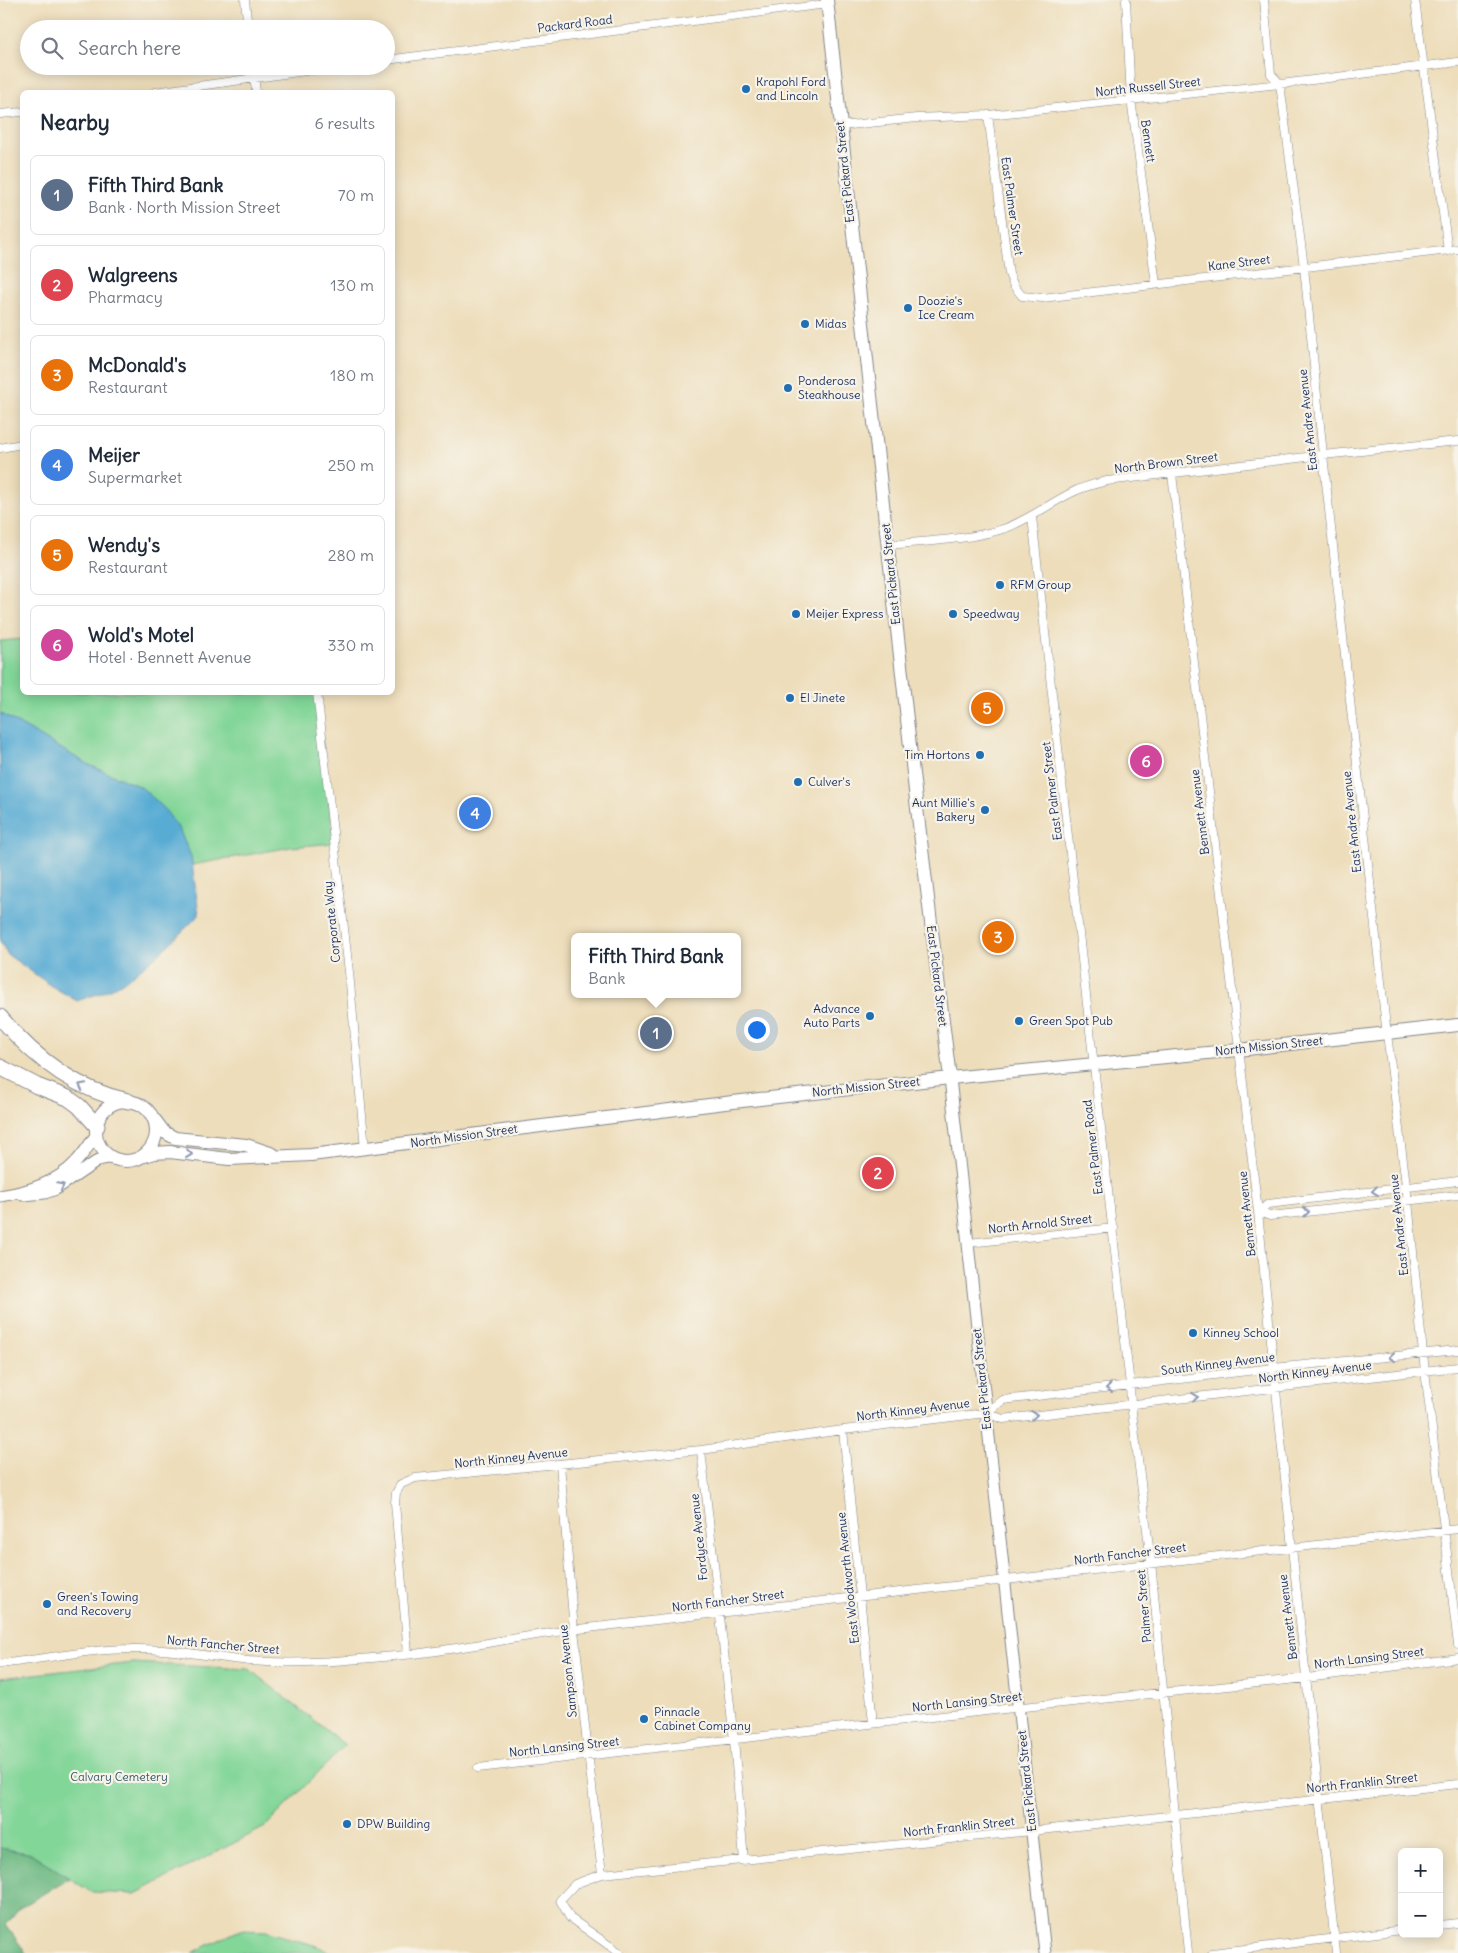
<!DOCTYPE html>
<meta charset="utf-8">
<style>
:root{--surface:#fff;--page:#f6f6f7;--text:#1f2937;--muted:#747a83;--line:#e0e1e3;--accent:#1f6fb2}
body{margin:0;font-family:Delius,sans-serif;background:var(--page);color:var(--text)}
.controls{position:absolute;right:15px;bottom:15px;display:grid;overflow:hidden;border-radius:8px;box-shadow:0 2px 12px #0003}
.controls button{width:45px;height:45px;display:grid;place-items:center;padding:0;border:0;border-bottom:1px solid var(--line);background:var(--surface);color:var(--text);font:25px sans-serif}
.you{position:absolute;left:756px;top:1029px;width:18px;height:18px;margin:-12px;border:4px solid #fff;border-radius:50%;background:#1a73e8;box-shadow:0 0 0 8px #1a73e833}
.badge{display:grid;place-items:center;width:32px;height:32px;border-radius:50%;background:var(--accent);color:#fff;font-size:16px;font-weight:700}
.pin{position:absolute;translate:-50% -50%;border:2px solid #fff;box-shadow:0 1px 5px #0006}
.popup{position:absolute;left:571px;top:933px;width:170px;height:65px;box-sizing:border-box;display:grid;place-content:center;border-radius:8px;background:var(--surface);filter:drop-shadow(0 1px 4px #0005);font-size:16px;white-space:nowrap;color:var(--muted)}
.popup b{font-size:19px;color:var(--text)}
.popup::after{content:'';position:absolute;left:50%;top:100%;margin-left:-10px;border:10px solid transparent;border-top-color:var(--surface)}
.list{margin:0;padding:0;list-style:none}
h2{display:flex;justify-content:space-between;align-items:center;height:65px;margin:0;padding:0 20px;font-size:21px}
h2 small{font-size:16px;font-weight:400;color:var(--muted)}
.list li{display:grid;grid-template-columns:32px 1fr auto;gap:15px;align-items:center;box-sizing:border-box;height:80px;margin:0 10px 10px;padding:0 10px;border:1px solid var(--line);border-radius:8px}
.list b{display:block;font-size:19px;white-space:nowrap}
.list p{margin:0;font-size:16px;white-space:nowrap;color:var(--muted)}
.list em{font-size:16px;font-style:normal;color:var(--muted)}
.icon{flex:none;width:28px;height:28px;fill:none;stroke:currentColor;stroke-width:2;stroke-linecap:round;stroke-linejoin:round}
.map{position:relative;flex:none;width:1458px;height:1953px;overflow:hidden}
.search{position:absolute;background:var(--surface);box-shadow:0 2px 12px #0003;left:20px;top:20px;width:375px;height:55px;display:flex;align-items:center;gap:12px;box-sizing:border-box;padding:0 18px;border-radius:28px;color:var(--muted);font-size:19px}
.panel{position:absolute;background:var(--surface);box-shadow:0 2px 12px #0003;left:20px;top:90px;width:375px;height:605px;border-radius:8px}
.map>svg:first-child{display:block}
.green{fill:#82d698;stroke:#4e827b}
.forest{fill:#69b780;stroke:#42736f}
.water{fill:#59acd4;stroke:#3a6e99}
.lines{fill:none;stroke-linecap:round;stroke-linejoin:round}
.minor-casing{stroke:#84868c;stroke-width:9}
.secondary-casing{stroke:#84868c;stroke-width:13}
.primary-casing{stroke:#84868c;stroke-width:14}
.motorway-casing{stroke:#84868c;stroke-width:17}
.minor{stroke:#fff;stroke-width:8}
.secondary{stroke:#fff;stroke-width:11}
.primary{stroke:#fff;stroke-width:12}
.motorway{stroke:#fff;stroke-width:15}
.oneway{stroke:#8d97ae}
.poi-dot{fill:#1f6fb2;stroke:#f7f3e8;stroke-width:2}
.labels{text-anchor:middle;stroke-width:4.5;stroke-linejoin:round;paint-order:stroke}
.street-label{font-size:12px;fill:#1b2f5e;stroke:#f7f3e8}
.poi-label{font-size:12px;fill:#1b2f5e;stroke:#f7f3e8;text-anchor:start}
.park-label{font-size:12px;fill:#35596c;stroke:#f7f3e8}
</style>
<div class="map">
<svg width="1458" height="1953" viewBox="0 0 1458 1953">
<rect width="100%" height="100%" fill="#f7f3e8"/>
<filter id="ink" filterUnits="userSpaceOnUse"><feTurbulence type="fractalNoise" baseFrequency=".02" numOctaves="2"/><feDisplacementMap in="SourceGraphic" scale="10" xChannelSelector="R" yChannelSelector="G"/><feConvolveMatrix kernelMatrix="1 2 1 2 8 2 1 2 1" color-interpolation-filters="sRGB"/></filter>
<filter id="wash" filterUnits="userSpaceOnUse"><feTurbulence type="fractalNoise" baseFrequency=".0096" numOctaves="4" result="noise"/><feDisplacementMap in="SourceGraphic" scale="20" xChannelSelector="R" yChannelSelector="G"/><feGaussianBlur stdDeviation="1.12" result="paint"/><feColorMatrix in="noise" values="0 0 0 0 0 0 0 0 0 0 0 0 0 0 0 0 0 1.4 0 .05"/><feComposite in="paint" operator="in"/></filter>
<g filter="url(#wash)">
<rect width="100%" height="100%" fill="#edddba"/>
<path class="green" d="M22,639v53l295,1 17,150 -43,4 -99,18 -13,-36 -38,-42 -52,-22 -89,-52v-72z
M133,1663l116,6 96,76 -80,82 -130,67 -44,-2 -59,-38 -32,-6v-170z
M240,1930l26,1 51,15 15,7h-140z"/>
<path class="forest" d="M0,1848l32,6 37,24 -49,30 -14,17 20,28h-26z"/>
<path class="water" d="M0,713l89,52 52,22 22,20 16,22 12,27 8,59c-23,23 -60,60 -89,74 -10,5 -23,8 -33,12l-24,-14 -45,-32 -8,-14z"/>
</g>
<g filter="url(#ink)">
<g class="lines">
<g class="minor-casing">
<path id="minor" d="M245,0l3,29
M1126,0l5,99 25,185
M1264,0l7,74 9,10 24,183 19,188 62,563 23,183 15,153 35,291
M1415,0l33,251
M386,60l441,-56
M253,66l3,26
M155,92l187,-26
M0,114l22,-2
M988,115l21,159 5,12 8,10 20,2 416,-49
M840,126l77,-8 71,-3 292,-31 178,-22
M0,448l22,-4
M1172,474l86,738 34,336 44,405
M1032,517l98,868 1,19 20,158 37,391
M888,545c38,-4 82,-5 118,-17 24,-9 43,-24 65,-35 11,-6 23,-9 36,-12l216,-26 135,-14
M317,692l32,280 16,177
M1458,1181l-190,23 -10,8 12,4 188,-21
M968,1243l146,-15
M986,1413l17,-13 270,-32 185,-18
M843,1430l30,293
M701,1450l33,290 10,121
M560,1464l14,166 28,244
M408,1654l-13,-151 1,-10 5,-9 14,-6 286,-28 142,-20 143,-17 17,6 455,-52
M0,1664c43,-5 89,-15 132,-15 39,-1 78,8 117,12 51,4 104,-1 155,-6 58,-6 116,-19 175,-26 293,-33 586,-69 879,-100
M478,1768l526,-59 303,-31 151,-20
M1439,1925l19,-2
M620,1953l-50,-35 -10,-18 15,-16 27,-10 430,-43 426,-47
M1212,1953l190,-23"/>
</g>
<g class="secondary-casing">
<path id="secondary" d="M950,1078l95,875
M23,1195l22,-2 11,-4 43,-29 9,-2 11,2
M0,1196c26,-4 56,-13 75,-33 8,-8 15,-19 21,-28"/>
</g>
<g class="primary-casing">
<path id="primary" d="M827,0l89,800 34,278
M96 1131a30 30 0 1 1 60 0a30 30 0 1 1-60 0Z
M155,1120l9,12 11,6 71,7 27,9
M141,1157l13,-4 16,-1 59,7 82,-4 422,-53 217,-24 288,-28 220,-25"/>
</g>
<g class="motorway-casing">
<path id="motorway" d="M0,1017c34,41 75,73 128,84
M0,1067l37,19 31,12 11,8 18,20"/>
</g>
<use href="#minor" class="minor"/>
<use href="#secondary" class="secondary"/>
<use href="#primary" class="primary"/>
<use href="#motorway" class="motorway"/>
</g>
<defs><path id="oneway-chevron" d="M-2-3.5L2.5 0L-2 3.5" fill="none" stroke-width="1.6" stroke-linecap="round" stroke-linejoin="round" transform="scale(1.25)"/></defs>
<g class="oneway">
<use href="#oneway-chevron" transform="translate(82 1086) rotate(-153)"/>
<use href="#oneway-chevron" transform="translate(189 1154) rotate(7)"/>
<use href="#oneway-chevron" transform="translate(61 1186) rotate(-28)"/>
<use href="#oneway-chevron" transform="translate(1375 1191) rotate(173)"/>
<use href="#oneway-chevron" transform="translate(1306 1212) rotate(-6)"/>
<use href="#oneway-chevron" transform="translate(1392 1357) rotate(174)"/>
<use href="#oneway-chevron" transform="translate(1109 1388) rotate(173)"/>
<use href="#oneway-chevron" transform="translate(1195 1397) rotate(-6)"/>
<use href="#oneway-chevron" transform="translate(1034 1415) rotate(-7)"/>
</g>
</g>
<g class="poi-dot">
<circle cx="746" cy="89" r="5"/>
<circle cx="908" cy="308" r="5"/>
<circle cx="805" cy="324" r="5"/>
<circle cx="788" cy="388" r="5"/>
<circle cx="1000" cy="585" r="5"/>
<circle cx="796" cy="614" r="5"/>
<circle cx="953" cy="614" r="5"/>
<circle cx="790" cy="698" r="5"/>
<circle cx="980" cy="755" r="5"/>
<circle cx="798" cy="782" r="5"/>
<circle cx="985" cy="810" r="5"/>
<circle cx="870" cy="1016" r="5"/>
<circle cx="1019" cy="1021" r="5"/>
<circle cx="1193" cy="1333" r="5"/>
<circle cx="47" cy="1604" r="5"/>
<circle cx="644" cy="1719" r="5"/>
<circle cx="347" cy="1824" r="5"/>
</g>
<g class="labels">
<g class="street-label">
<text transform="translate(575 24) rotate(-7)" y="4">Packard Road</text>
<text transform="translate(1148 87) rotate(-6)" y="4">North Russell Street</text>
<text transform="translate(1148 141) rotate(82)" y="4">Bennett</text>
<text transform="translate(845 172) rotate(-96)" y="4">East Pickard Street</text>
<text transform="translate(1012 206) rotate(82)" y="4">East Palmer Street</text>
<text transform="translate(1239 263) rotate(-7)" y="4">Kane Street</text>
<text transform="translate(1308 420) rotate(-96)" y="4">East Andre Avenue</text>
<text transform="translate(1166 463) rotate(-7)" y="4">North Brown Street</text>
<text transform="translate(891 574) rotate(-96)" y="4">East Pickard Street</text>
<text transform="translate(1052 791) rotate(-97)" y="4">East Palmer Street</text>
<text transform="translate(1200 812) rotate(-97)" y="4">Bennett Avenue</text>
<text transform="translate(1352 822) rotate(-96)" y="4">East Andre Avenue</text>
<text transform="translate(332 922) rotate(-96)" y="4">Corporate Way</text>
<text transform="translate(937 976) rotate(83)" y="4">East Pickard Street</text>
<text transform="translate(1269 1046) rotate(-6)" y="4">North Mission Street</text>
<text transform="translate(866 1087) rotate(-6)" y="4">North Mission Street</text>
<text transform="translate(464 1136) rotate(-8)" y="4">North Mission Street</text>
<text transform="translate(1093 1147) rotate(-97)" y="4">East Palmer Road</text>
<text transform="translate(1247 1214) rotate(-96)" y="4">Bennett Avenue</text>
<text transform="translate(1040 1224) rotate(-6)" y="4">North Arnold Street</text>
<text transform="translate(1399 1225) rotate(-96)" y="4">East Andre Avenue</text>
<text transform="translate(1218 1364) rotate(-7)" y="4">South Kinney Avenue</text>
<text transform="translate(1315 1372) rotate(-7)" y="4">North Kinney Avenue</text>
<text transform="translate(982 1379) rotate(-96)" y="4">East Pickard Street</text>
<text transform="translate(913 1410) rotate(-7)" y="4">North Kinney Avenue</text>
<text transform="translate(511 1458) rotate(-6)" y="4">North Kinney Avenue</text>
<text transform="translate(699 1537) rotate(-96)" y="4">Fordyce Avenue</text>
<text transform="translate(1130 1554) rotate(-7)" y="4">North Fancher Street</text>
<text transform="translate(848 1578) rotate(-96)" y="4">East Woodworth Avenue</text>
<text transform="translate(728 1601) rotate(-7)" y="4">North Fancher Street</text>
<text transform="translate(1144 1606) rotate(-95)" y="4">Palmer Street</text>
<text transform="translate(1288 1617) rotate(-97)" y="4">Bennett Avenue</text>
<text transform="translate(223 1645) rotate(5)" y="4">North Fancher Street</text>
<text transform="translate(1369 1658) rotate(-7)" y="4">North Lansing Street</text>
<text transform="translate(568 1671) rotate(-96)" y="4">Sampson Avenue</text>
<text transform="translate(967 1702) rotate(-6)" y="4">North Lansing Street</text>
<text transform="translate(564 1747) rotate(-6)" y="4">North Lansing Street</text>
<text transform="translate(1027 1781) rotate(-96)" y="4">East Pickard Street</text>
<text transform="translate(1362 1783) rotate(-6)" y="4">North Franklin Street</text>
<text transform="translate(959 1827) rotate(-6)" y="4">North Franklin Street</text>
</g>
<g class="poi-label">
<text x="756" y="86">Krapohl Ford<tspan x="756" dy="14">and Lincoln</tspan></text>
<text x="918" y="305">Doozie's<tspan x="918" dy="14">Ice Cream</tspan></text>
<text x="815" y="328">Midas</text>
<text x="798" y="385">Ponderosa<tspan x="798" dy="14">Steakhouse</tspan></text>
<text x="1010" y="589">RFM Group</text>
<text x="806" y="618">Meijer Express</text>
<text x="963" y="618">Speedway</text>
<text x="800" y="702">El Jinete</text>
<text x="970" y="759" text-anchor="end">Tim Hortons</text>
<text x="808" y="786">Culver's</text>
<text x="975" y="807" text-anchor="end">Aunt Millie's<tspan x="975" dy="14">Bakery</tspan></text>
<text x="860" y="1013" text-anchor="end">Advance<tspan x="860" dy="14">Auto Parts</tspan></text>
<text x="1029" y="1025">Green Spot Pub</text>
<text x="1203" y="1337">Kinney School</text>
<text x="57" y="1601">Green's Towing<tspan x="57" dy="14">and Recovery</tspan></text>
<text x="654" y="1716">Pinnacle<tspan x="654" dy="14">Cabinet Company</tspan></text>
<text x="357" y="1828">DPW Building</text>
</g>
<g class="park-label">
<text x="119" y="1781">Calvary Cemetery</text>
</g>
</g>
</svg>
<div class="controls">
<button>+</button>
<button>−</button>
</div>
<div class="you"></div>
<div class="pin badge" style="left:656px;top:1033px;background:#5c6f8a">1</div>
<div class="popup"><b>Fifth Third Bank</b>Bank</div>
<div class="pin badge" style="left:878px;top:1173px;background:#e0444e">2</div>
<div class="pin badge" style="left:998px;top:937px;background:#e8710a">3</div>
<div class="pin badge" style="left:475px;top:813px;background:#3f7fe0">4</div>
<div class="pin badge" style="left:987px;top:708px;background:#e8710a">5</div>
<div class="pin badge" style="left:1146px;top:761px;background:#d1479c">6</div>
<div class="search"><svg class="icon" aria-label="search" viewBox="0 0 24 24"><circle cx="10" cy="10" r="6"/><path d="M15 15l6 6"/></svg>Search here</div>
<section class="panel">
<h2>Nearby<small>6 results</small></h2>
<ul class="list">
<li><span class="badge" style="background:#5c6f8a">1</span><div><b>Fifth Third Bank</b><p>Bank · North Mission Street</p></div><em>70 m</em></li>
<li><span class="badge" style="background:#e0444e">2</span><div><b>Walgreens</b><p>Pharmacy</p></div><em>130 m</em></li>
<li><span class="badge" style="background:#e8710a">3</span><div><b>McDonald's</b><p>Restaurant</p></div><em>180 m</em></li>
<li><span class="badge" style="background:#3f7fe0">4</span><div><b>Meijer</b><p>Supermarket</p></div><em>250 m</em></li>
<li><span class="badge" style="background:#e8710a">5</span><div><b>Wendy's</b><p>Restaurant</p></div><em>280 m</em></li>
<li><span class="badge" style="background:#d1479c">6</span><div><b>Wold's Motel</b><p>Hotel · Bennett Avenue</p></div><em>330 m</em></li>
</ul>
</section>
</div>
